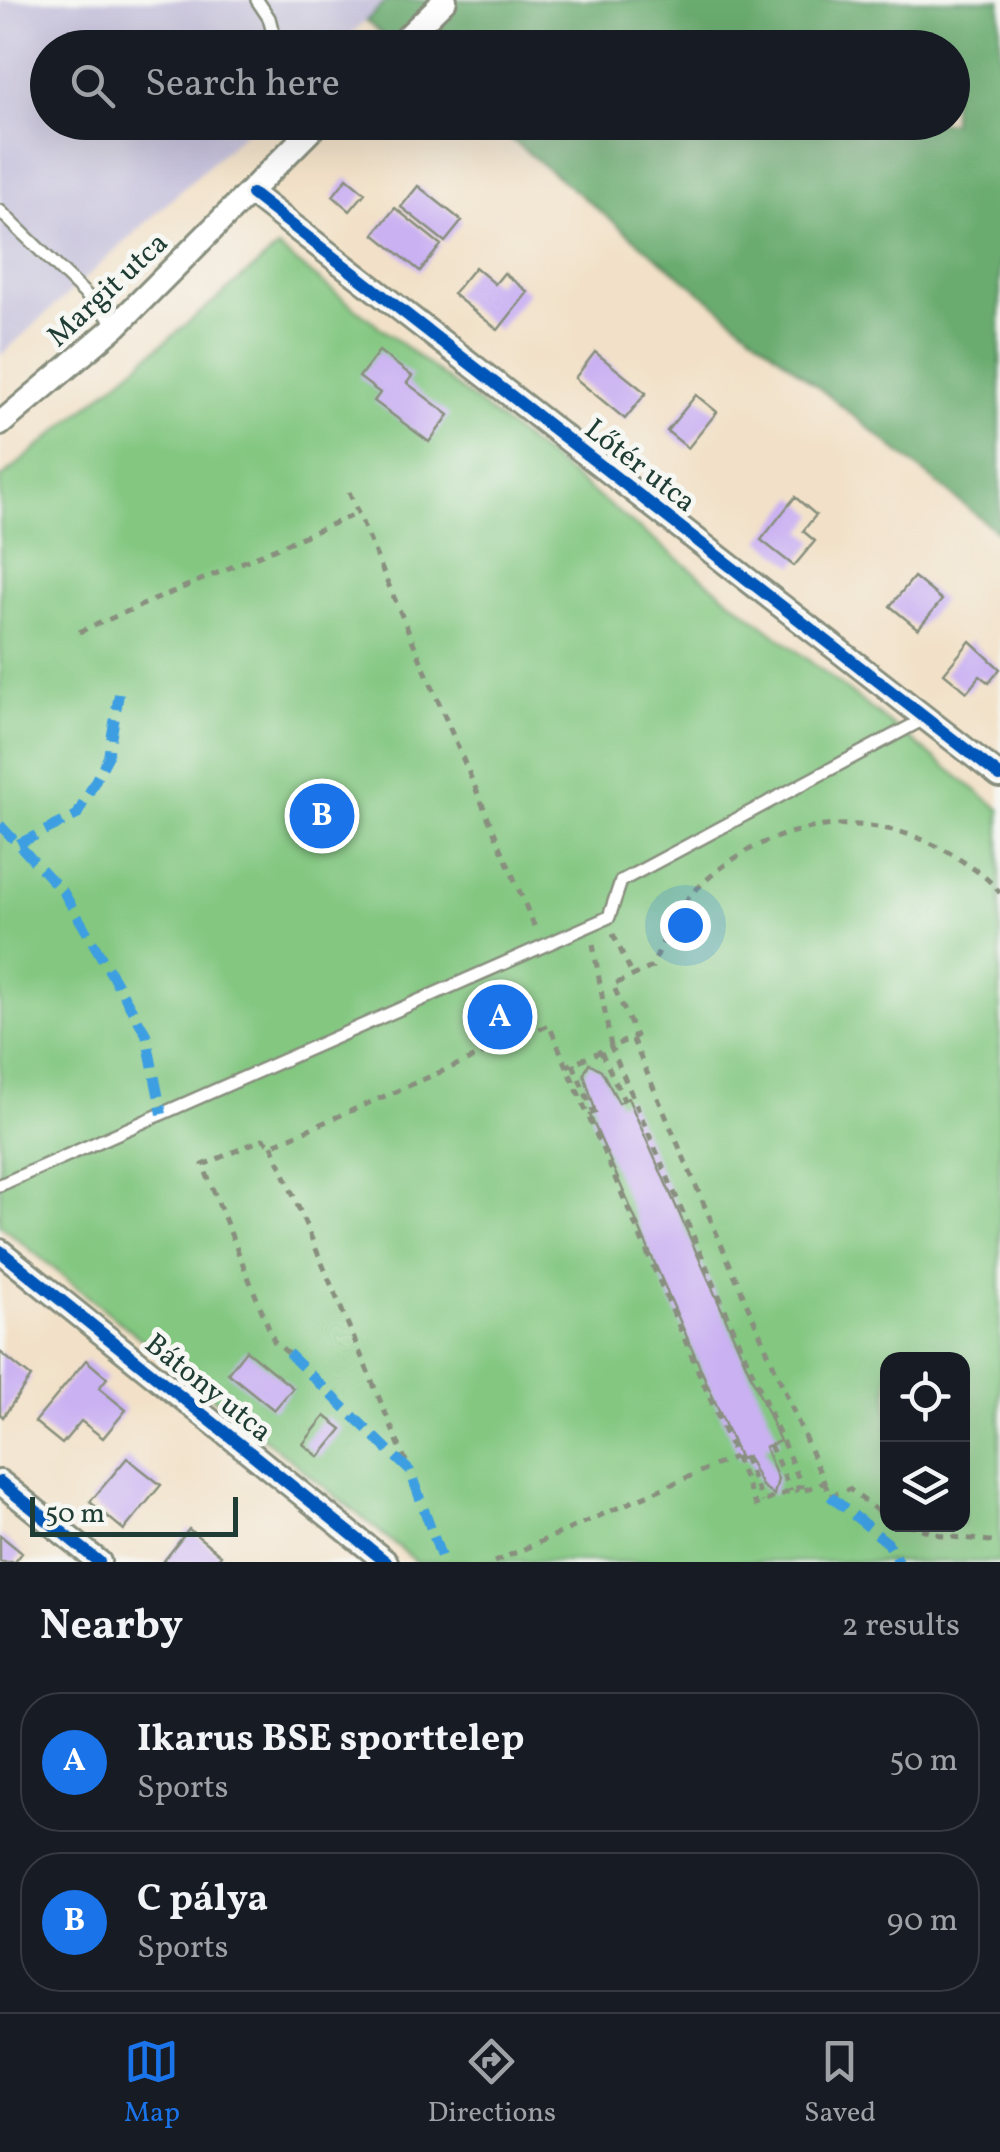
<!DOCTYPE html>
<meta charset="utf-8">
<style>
:root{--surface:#171b24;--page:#242831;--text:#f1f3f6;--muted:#9ea1a6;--line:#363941;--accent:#1a73e8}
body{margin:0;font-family:Vollkorn,serif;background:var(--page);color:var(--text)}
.controls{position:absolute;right:30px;bottom:30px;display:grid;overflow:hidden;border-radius:20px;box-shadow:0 10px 40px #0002}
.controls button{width:90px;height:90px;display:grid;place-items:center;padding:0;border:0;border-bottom:2px solid var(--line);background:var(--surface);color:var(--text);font:50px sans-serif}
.scale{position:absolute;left:30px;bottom:25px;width:208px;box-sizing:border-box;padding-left:10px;border:5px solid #1f3d34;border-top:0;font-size:28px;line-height:35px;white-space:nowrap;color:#1f3d34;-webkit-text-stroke:8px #f6f6f2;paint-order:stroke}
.you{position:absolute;left:685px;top:925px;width:35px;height:35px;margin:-25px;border:8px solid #fff;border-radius:50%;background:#1a73e8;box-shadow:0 0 0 15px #1a73e833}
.badge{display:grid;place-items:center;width:65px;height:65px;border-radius:50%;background:var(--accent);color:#fff;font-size:32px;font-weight:700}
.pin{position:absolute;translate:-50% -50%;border:5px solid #fff;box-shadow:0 2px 10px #0006}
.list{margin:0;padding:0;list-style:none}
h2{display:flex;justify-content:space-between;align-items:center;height:130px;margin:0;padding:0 40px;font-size:42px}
h2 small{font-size:32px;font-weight:400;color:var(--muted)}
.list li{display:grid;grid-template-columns:65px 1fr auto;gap:30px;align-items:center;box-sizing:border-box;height:140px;margin:0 20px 20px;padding:0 20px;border:2px solid var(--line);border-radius:40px}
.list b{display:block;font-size:38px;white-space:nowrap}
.list p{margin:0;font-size:32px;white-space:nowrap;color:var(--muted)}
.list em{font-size:32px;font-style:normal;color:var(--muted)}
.icon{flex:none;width:55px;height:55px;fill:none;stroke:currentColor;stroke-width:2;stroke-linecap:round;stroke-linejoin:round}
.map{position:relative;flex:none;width:1000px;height:1562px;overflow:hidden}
.search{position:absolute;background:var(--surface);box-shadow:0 10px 40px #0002;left:30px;right:30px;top:30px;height:110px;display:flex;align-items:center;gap:25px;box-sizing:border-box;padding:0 35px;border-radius:55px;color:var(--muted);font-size:38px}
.sheet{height:450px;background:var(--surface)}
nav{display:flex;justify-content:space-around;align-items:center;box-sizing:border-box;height:140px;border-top:2px solid var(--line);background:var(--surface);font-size:28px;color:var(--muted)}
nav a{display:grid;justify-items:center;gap:5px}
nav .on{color:var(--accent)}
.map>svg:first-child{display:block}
.industrial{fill:#c5c0db}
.green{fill:#83c781;stroke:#51825a;stroke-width:2.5;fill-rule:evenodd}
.forest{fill:#6aac6f;stroke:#447452;stroke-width:2.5}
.building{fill:#cab1f2}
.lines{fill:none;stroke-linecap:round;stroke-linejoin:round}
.service-casing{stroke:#888f7e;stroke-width:16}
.minor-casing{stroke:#888f7e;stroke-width:28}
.path{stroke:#888f7e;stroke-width:5;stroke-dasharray:8 8;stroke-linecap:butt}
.service{stroke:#fff;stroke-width:11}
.minor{stroke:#fff;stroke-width:22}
.quiet{stroke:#3c9ee2;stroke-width:10;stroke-dasharray:20 10;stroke-linecap:butt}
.cycleway-casing{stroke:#f6f6f2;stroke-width:19}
.cycleway{stroke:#0057b8;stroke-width:12}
.labels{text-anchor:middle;stroke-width:10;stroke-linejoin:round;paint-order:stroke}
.street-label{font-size:30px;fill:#1f3d34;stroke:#f6f6f2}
</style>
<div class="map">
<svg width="1000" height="1562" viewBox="0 0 1000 1562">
<rect width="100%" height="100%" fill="#f6f6f2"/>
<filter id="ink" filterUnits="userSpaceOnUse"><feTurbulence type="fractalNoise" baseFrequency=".01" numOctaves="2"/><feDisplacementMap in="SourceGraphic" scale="20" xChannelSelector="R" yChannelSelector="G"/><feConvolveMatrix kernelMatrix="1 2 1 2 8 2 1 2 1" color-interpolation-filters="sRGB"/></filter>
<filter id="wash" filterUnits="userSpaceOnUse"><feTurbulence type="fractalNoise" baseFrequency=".0048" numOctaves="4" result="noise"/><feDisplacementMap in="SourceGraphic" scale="40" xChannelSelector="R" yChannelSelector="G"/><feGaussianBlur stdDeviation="2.25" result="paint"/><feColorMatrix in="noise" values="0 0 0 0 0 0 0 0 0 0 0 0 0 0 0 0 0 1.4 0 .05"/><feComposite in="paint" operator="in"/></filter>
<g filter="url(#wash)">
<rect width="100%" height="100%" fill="#f2e1c8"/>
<path class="industrial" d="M0,0h387l-50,47 -289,1v74l207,1 -255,233z"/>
<path class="green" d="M278,248l722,561v753h-583l-417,-337v-746zM888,1360h74v164h-74z"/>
<path class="forest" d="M387,0h613v534l-509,-411 461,-1v-74h-553l-33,-27z"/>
<g id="blocks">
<path class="building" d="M347,178l18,15 -15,18 -17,-15z
M418,186l44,35 -17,21 -44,-35z
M395,208l46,37 -21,26 -46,-37z
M475,267l20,17 9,-11 24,19 -30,38 -45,-36z
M379,351l33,25 -5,7 42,32 -20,27 -55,-41 6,-8 -21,-16z
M595,352l51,41 -21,26 -50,-41z
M696,395l21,17 -29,36 -21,-17z
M795,497l21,18 -13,16 12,10 -21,25 -33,-26z
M914,577l28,23 -24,29 -28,-23z
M970,641l30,28 -11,14 -9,-7 -13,16 -23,-19z
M589,1063l12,7 18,33 9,-5 152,343 -15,6 13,32 -4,16 -12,-9 -15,-30 -7,3 -132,-303 -18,-41 6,-2 -12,-39z
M246,1350l47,38 -19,22 -46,-37z
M0,1352l31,25 -28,40 -3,-3z
M86,1360l21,18 -8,10 27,22 -23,28 -22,-17 -19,23 -27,-22z
M325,1416l17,13 -23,28 -16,-13z
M127,1458l34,27 -37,45 -34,-28z
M189,1529l32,26 -5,7h-53z
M0,1535l22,18 -7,9h-15z"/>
</g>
</g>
<g filter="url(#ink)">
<use href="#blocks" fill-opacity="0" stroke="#888f7e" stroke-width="2.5"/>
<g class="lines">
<g class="service-casing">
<path id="service" d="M257,0l12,18 8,30
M0,211l117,114
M0,1185l609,-268 12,-36 305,-163"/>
</g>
<g class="minor-casing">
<path id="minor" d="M396,48l49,-48
M252,194l748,582
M0,424l117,-99 202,-203
M0,1251l386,311
M0,1482l99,80"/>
</g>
<path class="path" d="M349,492l187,438
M79,632l279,-119
M613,934l20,42
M593,944l18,103 21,-9 192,444 -26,11 -2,-4
M632,1038l4,-2 -23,-51 39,-18c12,-26 20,-53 41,-74 71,-75 180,-91 266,-34 15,10 30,19 41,34
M601,1052l23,48
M573,1064l21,50
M272,1145l138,326
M288,1353l-14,-12 -71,-176 60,-26 9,6 277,-120 207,480 46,-19 -191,-439 -44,19
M770,1445l21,46
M744,1457l19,45
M824,1482l6,14 19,-7 39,30
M906,1524l37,12 57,6
M494,1562l240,-105"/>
<use href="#service" class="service"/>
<use href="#minor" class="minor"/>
<path class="quiet" d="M0,825l64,68 82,141 16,80
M18,844l59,-29 31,-58 11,-63
M288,1353l122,118 33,91
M830,1496l58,47 11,19"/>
<g class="cycleway-casing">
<path id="cycleway" d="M252,194l748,582
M0,1251l386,311
M0,1482l99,80"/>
</g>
<use href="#cycleway" class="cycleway"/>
</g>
</g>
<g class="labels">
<g class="street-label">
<text transform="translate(107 289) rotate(-43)" y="10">Margit utca</text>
<text transform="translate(641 465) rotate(38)" y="10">Lőtér utca</text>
<text transform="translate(209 1387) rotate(39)" y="10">Bátony utca</text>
</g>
</g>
</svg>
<div class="controls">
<button><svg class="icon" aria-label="locate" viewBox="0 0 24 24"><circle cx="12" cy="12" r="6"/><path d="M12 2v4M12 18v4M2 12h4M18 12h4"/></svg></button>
<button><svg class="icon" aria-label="layers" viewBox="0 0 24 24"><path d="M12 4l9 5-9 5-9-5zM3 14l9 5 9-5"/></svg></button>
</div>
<div class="scale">50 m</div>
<div class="you"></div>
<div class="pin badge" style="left:500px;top:1017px">A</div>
<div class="pin badge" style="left:322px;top:816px">B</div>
<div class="search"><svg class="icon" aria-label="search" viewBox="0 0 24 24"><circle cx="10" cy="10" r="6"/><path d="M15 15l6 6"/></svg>Search here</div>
</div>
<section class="sheet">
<h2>Nearby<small>2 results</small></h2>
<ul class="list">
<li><span class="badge">A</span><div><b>Ikarus BSE sporttelep</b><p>Sports</p></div><em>50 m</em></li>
<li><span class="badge">B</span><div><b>C pálya</b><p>Sports</p></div><em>90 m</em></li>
</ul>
</section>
<nav>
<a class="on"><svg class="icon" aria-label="map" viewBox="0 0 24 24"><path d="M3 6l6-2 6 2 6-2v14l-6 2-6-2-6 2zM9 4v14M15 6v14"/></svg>Map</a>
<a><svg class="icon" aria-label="directions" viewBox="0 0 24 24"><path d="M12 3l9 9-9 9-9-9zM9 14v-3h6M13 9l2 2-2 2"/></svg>Directions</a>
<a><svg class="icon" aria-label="saved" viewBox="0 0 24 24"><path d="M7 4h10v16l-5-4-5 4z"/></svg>Saved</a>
</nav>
